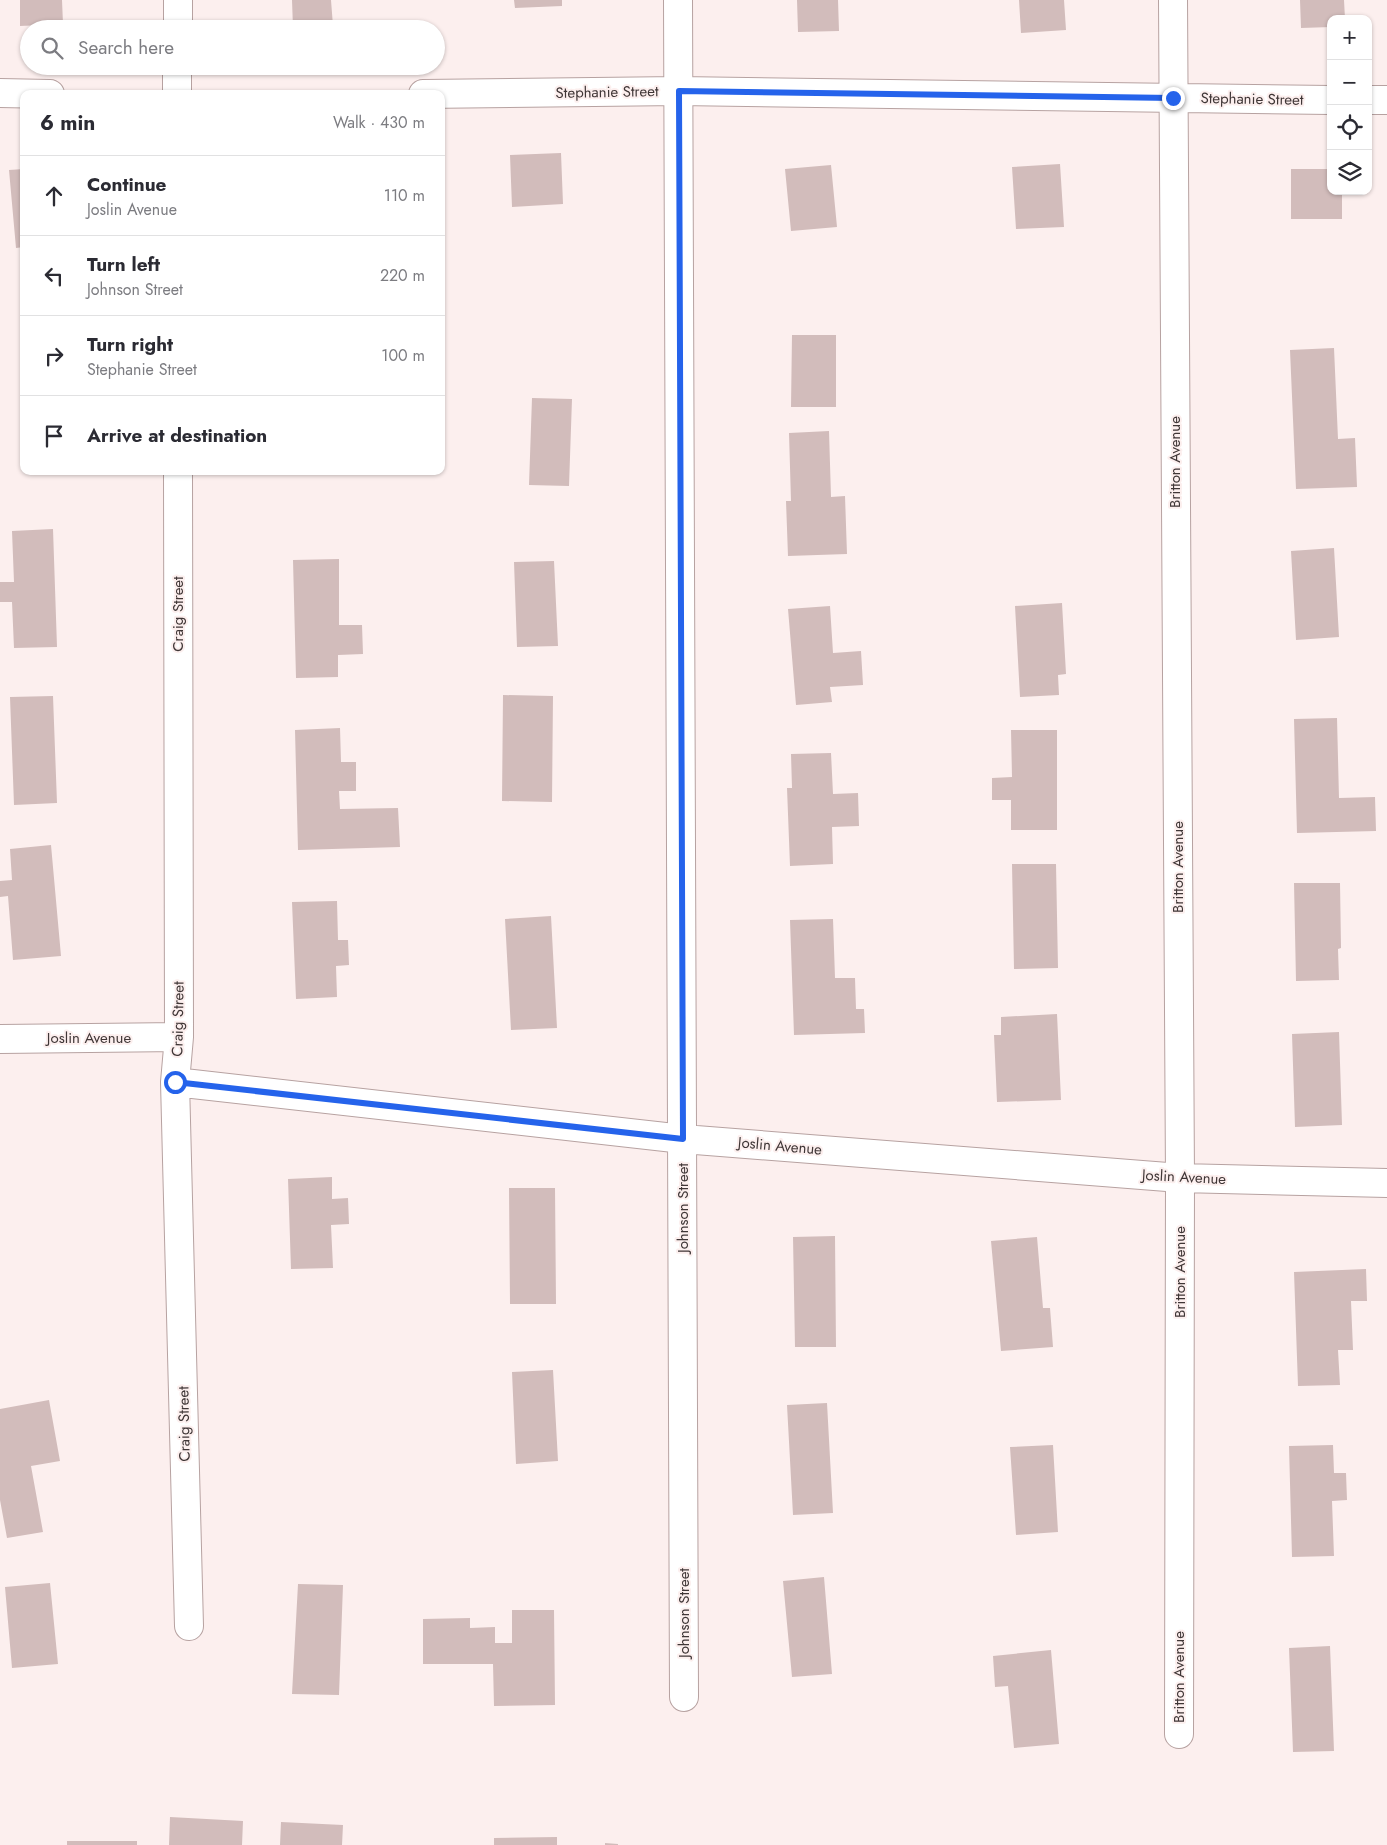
<!DOCTYPE html>
<meta charset="utf-8">
<style>
:root{--surface:#fff;--page:#f2f2f3;--text:#2b2b33;--muted:#7c7c81;--line:#e1e1e2}
body{margin:0;font-family:Jost,sans-serif;background:var(--page);color:var(--text)}
.controls{position:absolute;right:15px;top:15px;display:grid;overflow:hidden;border-radius:10px;box-shadow:0 1px 4px #0004}
.controls button{width:45px;height:45px;display:grid;place-items:center;padding:0;border:0;border-bottom:1px solid var(--line);background:var(--surface);color:var(--text);font:25px sans-serif}
.stop{position:absolute;width:15px;height:15px;margin:-11px;border:4px solid #2563eb;border-radius:50%;background:#fff}
.stop.end{background:#2563eb;border-color:#fff;box-shadow:0 1px 5px #0008}
.list{margin:0;padding:0;list-style:none}
h2{display:flex;justify-content:space-between;align-items:center;height:65px;margin:0;padding:0 20px;font-size:21px}
h2 small{font-size:16px;font-weight:400;color:var(--muted)}
.list li{display:grid;grid-template-columns:32px 1fr auto;gap:15px;align-items:center;box-sizing:border-box;height:80px;padding:0 20px;border-top:1px solid var(--line)}
.list b{display:block;font-size:19px;white-space:nowrap}
.list p{margin:0;font-size:16px;white-space:nowrap;color:var(--muted)}
.list em{font-size:16px;font-style:normal;color:var(--muted)}
.icon{flex:none;width:28px;height:28px;fill:none;stroke:currentColor;stroke-width:2;stroke-linecap:round;stroke-linejoin:round}
.map{position:relative;flex:none;width:1387px;height:1845px;overflow:hidden}
.search{position:absolute;background:var(--surface);box-shadow:0 1px 4px #0004;left:20px;top:20px;width:425px;height:55px;display:flex;align-items:center;gap:12px;box-sizing:border-box;padding:0 18px;border-radius:28px;color:var(--muted);font-size:19px}
.panel{position:absolute;background:var(--surface);box-shadow:0 1px 4px #0004;left:20px;top:90px;width:425px;height:385px;border-radius:10px}
.map>svg:first-child{display:block}
.building{fill:#d2bcbb}
.lines{fill:none;stroke-linecap:round;stroke-linejoin:round}
.street-casing{stroke:#b7a2a1;stroke-width:30}
.street{stroke:#fff;stroke-width:28}
.route{stroke:#2563eb;stroke-width:6}
.labels{text-anchor:middle;stroke-width:4;stroke-linejoin:round;paint-order:stroke}
.street-label{font-size:15px;fill:#3f3636;stroke:#fcefee}
</style>
<div class="map">
<svg width="1387" height="1845" viewBox="0 0 1387 1845">
<rect width="100%" height="100%" fill="#fcefee"/>
<path class="building" d="M20,0h42l1,24 -43,2z
M292,0h39l2,26 -40,2z
M514,0h48v6l-47,2z
M797,0h41l1,31 -41,1z
M1019,0h45l2,30 -45,3z
M1300,0h44l1,19h-14v8l-30,1z
M561,153l2,51 -51,3 -2,-52z
M1060,164l4,63 -48,2 -4,-62z
M831,165l6,62 -46,4 -6,-62z
M24,169v78l-8,1 -7,-78z
M1291,169h40v22h11v28h-51z
M792,335h44v72h-45z
M1334,348l4,91 17,-1 2,49 -61,2 -6,-139z
M532,398l40,1 -3,87 -40,-1z
M829,431l2,66 14,-1 2,58 -59,2 -2,-55h5l-2,-68z
M53,529l4,118 -43,1 -2,-46h-12v-20h14l-2,-51z
M1334,548l5,89 -43,3 -5,-89z
M339,559v66h23l1,29 -25,1v22l-42,1 -3,-118z
M554,561l4,85 -41,1 -3,-85z
M1062,603l4,71 -8,1 1,20 -39,2 -5,-91z
M830,606l3,47 28,-2 2,34 -33,2 2,15 -36,3 -8,-96z
M503,695l50,1 -1,106 -50,-1z
M53,696l4,107 -43,2 -4,-108z
M1337,718l2,80 36,-1 1,34 -79,2 -3,-114z
M340,728l1,34h15v29h-17l1,18 58,-1 2,39 -102,3 -3,-120z
M1011,730h46v100h-46v-30h-19v-22l20,-1z
M831,753l2,41 25,-1 1,33 -27,1 1,37 -43,2 -3,-78h5l-1,-34z
M51,845l10,111 -48,4 -5,-64 -8,1v-16l12,-1 -2,-31z
M1012,864h44l2,104 -44,1z
M1294,883h46l1,65 -3,1 1,31 -43,1z
M337,901l1,39h10l1,25 -13,1 1,31 -41,2 -4,-97z
M551,916l6,112 -46,2 -6,-111z
M833,919l2,59h20l1,31h8l1,24 -71,2 -4,-115z
M1057,1014l4,86 -64,2 -3,-67h7v-18z
M1339,1032l3,93 -47,2 -3,-93z
M332,1177v22l16,-1 1,26 -18,1 2,43 -42,1 -3,-90z
M509,1188h46l1,116h-46z
M835,1236l1,111h-41l-2,-110z
M1037,1237l6,71h7l3,39 -52,4 -10,-110z
M1366,1269l1,32h-16l2,49h-15l2,35 -42,1 -4,-114z
M553,1370l5,91 -42,3 -4,-92z
M49,1400l11,61 -29,5 12,66 -36,6 -7,-38v-91z
M827,1403l6,110 -40,2 -6,-110z
M1053,1445l5,87 -42,3 -6,-88z
M1333,1445l1,28h12l1,27 -15,1 2,55 -42,1 -3,-111z
M824,1577l8,97 -40,3 -9,-96z
M50,1583l8,81 -46,4 -7,-81z
M298,1584l45,1 -4,110 -47,-1z
M512,1610h42l1,95 -61,1 -1,-42h-70v-45l47,-1v10l25,-1v16h17z
M1330,1646l4,105 -41,1 -4,-104z
M1051,1650l8,94 -45,4 -6,-62 -13,1 -2,-31z
M170,1817l73,4 -1,24h-73z
M281,1822l62,3 -1,20h-62z
M557,1837v8h-63v-7z
M67,1841h70v4h-70z
M605,1843l13,1v1h-13z"/>
<g class="lines">
<g class="street-casing">
<path id="street" d="M678,0l6,1697
M1173,0l7,1178 -1,556
M178,29v-29
M0,93l50,1
M177,94v-28
M423,94l256,-3 652,9
M1368,100h19
M178,471l1,566 -4,45 14,544
M0,1039l179,-2
M175,1082l508,57 497,39 207,5"/>
</g>
<use href="#street" class="street"/>
</g>
<g class="lines">
<path class="route" d="M175,1082l508,57 -4,-1048 494,7"/>
</g>
<g class="labels">
<g class="street-label">
<text transform="translate(607 92) rotate(-1)" y="5">Stephanie Street</text>
<text transform="translate(1252 99) rotate(1)" y="5">Stephanie Street</text>
<text transform="translate(1175 462) rotate(-90)" y="5">Britton Avenue</text>
<text transform="translate(178 614) rotate(-90)" y="5">Craig Street</text>
<text transform="translate(1178 867) rotate(-90)" y="5">Britton Avenue</text>
<text transform="translate(178 1019) rotate(-89)" y="5">Craig Street</text>
<text x="89" y="1043">Joslin Avenue</text>
<text transform="translate(780 1146) rotate(5)" y="5">Joslin Avenue</text>
<text transform="translate(1184 1177) rotate(3)" y="5">Joslin Avenue</text>
<text transform="translate(683 1208) rotate(-90)" y="5">Johnson Street</text>
<text transform="translate(1180 1272) rotate(-90)" y="5">Britton Avenue</text>
<text transform="translate(184 1424) rotate(-91)" y="5">Craig Street</text>
<text transform="translate(684 1613) rotate(-90)" y="5">Johnson Street</text>
<text transform="translate(1179 1677) rotate(-90)" y="5">Britton Avenue</text>
</g>
</g>
</svg>
<div class="controls">
<button>+</button>
<button>−</button>
<button><svg class="icon" aria-label="locate" viewBox="0 0 24 24"><circle cx="12" cy="12" r="6"/><path d="M12 2v4M12 18v4M2 12h4M18 12h4"/></svg></button>
<button><svg class="icon" aria-label="layers" viewBox="0 0 24 24"><path d="M12 4l9 5-9 5-9-5zM3 14l9 5 9-5"/></svg></button>
</div>
<div class="stop" style="left:175px;top:1082px"></div>
<div class="stop end" style="left:1173px;top:98px"></div>
<div class="search"><svg class="icon" aria-label="search" viewBox="0 0 24 24"><circle cx="10" cy="10" r="6"/><path d="M15 15l6 6"/></svg>Search here</div>
<section class="panel">
<h2>6 min<small>Walk · 430 m</small></h2>
<ul class="list">
<li><svg class="icon" aria-label="ahead" viewBox="0 0 24 24"><path d="M12 20V5M6 11l6-6 6 6"/></svg><div><b>Continue</b><p>Joslin Avenue</p></div><em>110 m</em></li>
<li><svg class="icon" aria-label="left" viewBox="0 0 24 24"><path d="M17 20v-9H6M10 6l-5 5 5 5"/></svg><div><b>Turn left</b><p>Johnson Street</p></div><em>220 m</em></li>
<li><svg class="icon" aria-label="right" viewBox="0 0 24 24"><path d="M7 20v-9h11M14 6l5 5-5 5"/></svg><div><b>Turn right</b><p>Stephanie Street</p></div><em>100 m</em></li>
<li><svg class="icon" aria-label="arrive" viewBox="0 0 24 24"><path d="M6 21V4h12l-3 4 3 4H6"/></svg><div><b>Arrive at destination</b></div></li>
</ul>
</section>
</div>
